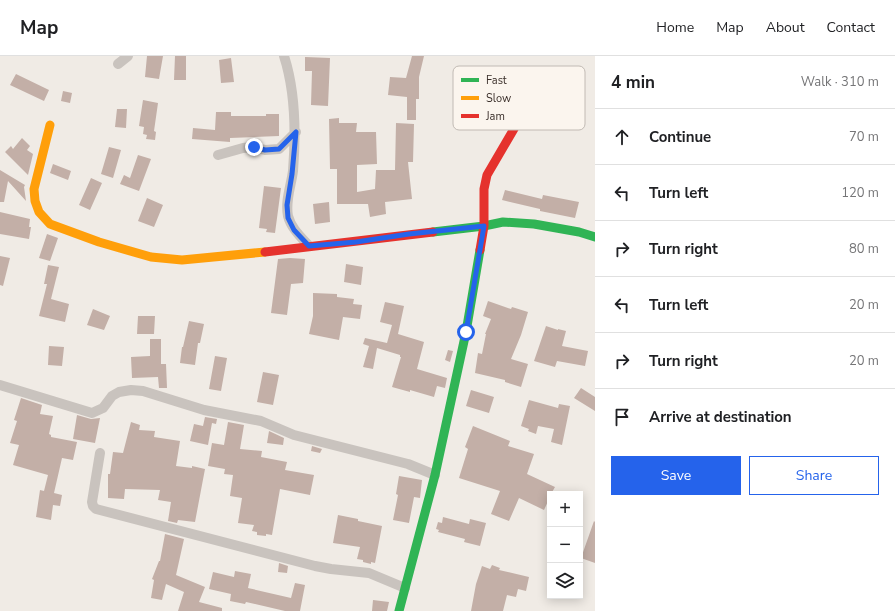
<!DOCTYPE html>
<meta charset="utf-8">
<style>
:root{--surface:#fff;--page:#f6f6f6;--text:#202124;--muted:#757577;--line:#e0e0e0;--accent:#2563eb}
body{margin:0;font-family:"Nunito Sans",sans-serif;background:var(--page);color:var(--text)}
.controls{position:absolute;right:12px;bottom:12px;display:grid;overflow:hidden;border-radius:0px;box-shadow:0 2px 10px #0003}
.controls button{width:36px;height:36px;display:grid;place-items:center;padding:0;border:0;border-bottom:1px solid var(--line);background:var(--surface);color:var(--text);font:20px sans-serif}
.stop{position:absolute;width:12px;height:12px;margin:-9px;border:3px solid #2563eb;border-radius:50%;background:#fff}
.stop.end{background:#2563eb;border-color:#fff;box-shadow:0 1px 4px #0008}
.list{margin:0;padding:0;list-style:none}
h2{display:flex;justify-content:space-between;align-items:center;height:52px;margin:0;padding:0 16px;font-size:17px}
h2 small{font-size:13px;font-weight:400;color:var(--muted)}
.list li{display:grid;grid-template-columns:26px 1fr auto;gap:12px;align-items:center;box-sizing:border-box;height:56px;padding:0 16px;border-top:1px solid var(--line)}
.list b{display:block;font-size:15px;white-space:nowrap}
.list em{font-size:13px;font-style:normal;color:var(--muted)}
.actions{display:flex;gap:8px;padding:12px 16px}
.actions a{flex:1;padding:9px 0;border:1px solid var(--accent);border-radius:0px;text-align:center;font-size:14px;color:var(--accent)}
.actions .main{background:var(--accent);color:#fff}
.icon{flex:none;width:22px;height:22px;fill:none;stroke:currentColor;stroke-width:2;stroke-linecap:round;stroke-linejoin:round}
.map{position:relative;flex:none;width:595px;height:555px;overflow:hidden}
header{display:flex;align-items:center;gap:24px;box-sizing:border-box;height:56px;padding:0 20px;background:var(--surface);border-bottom:1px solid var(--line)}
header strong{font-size:19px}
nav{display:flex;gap:22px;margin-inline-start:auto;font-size:14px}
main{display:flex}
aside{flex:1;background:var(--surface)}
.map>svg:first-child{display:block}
.building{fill:#c3afa7}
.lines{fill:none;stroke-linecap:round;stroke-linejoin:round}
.street{stroke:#c9c3be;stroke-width:10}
.fast{stroke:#30b455;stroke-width:9}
.slow{stroke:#ff9f0a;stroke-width:9}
.jam{stroke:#e5322d;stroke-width:9}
.route{stroke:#2563eb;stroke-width:5}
.key{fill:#fbf5ee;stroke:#c1bab4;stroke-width:1}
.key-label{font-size:11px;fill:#3b302b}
</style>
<header>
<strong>Map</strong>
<nav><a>Home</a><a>Map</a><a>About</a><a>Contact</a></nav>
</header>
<main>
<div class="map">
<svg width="595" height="555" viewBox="0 0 595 555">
<rect width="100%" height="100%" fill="#f0ebe5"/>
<path class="building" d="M147,0h16l-4,23 -14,-2z
M175,0h11v24h-12z
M412,0h12l-5,21v22h-3v21h-9v-23l-19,-2 2,-18 16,1z
M305,1l25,1 -2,48 -17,-1 1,-34h-7z
M231,2l3,24 -13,1 -2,-23z
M16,18l33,16 -5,11 -34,-16z
M63,35l9,2 -2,10 -9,-2z
M143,44l15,3 -4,28 2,1 -1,8 -9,-1 1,-4 -4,-1 1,-7 -5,-1z
M117,53h10l-1,19 -11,-1z
M216,56h15v4h35v-2h13v22l-49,2v4l-38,-3 1,-11 22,2z
M339,62v5h18l-1,9h20l1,32 -20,1v27l18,-3 1,-19h19l1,-47 18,1 -1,38h-5l4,37 -27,3 1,12 -16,3 -2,-13h-31v-35h-7l-1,-50z
M22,82l8,8 -3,4 6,4 -5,21 -23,-23 6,-6 2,3z
M109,91l12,3 -8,28 -12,-4z
M138,99l13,4 -12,32 -19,-7 4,-9 6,3z
M53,108l18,7 -3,9 -18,-7z
M0,114l25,15 -1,2 2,14 -18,-20 -4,21h-4z
M91,122l11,5 -12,27 -11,-5z
M264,130l17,2 -6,45 -9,-1 1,-3 -8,-1z
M505,134l37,9 1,-4 36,7 -4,16 -35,-7v-2l-38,-9z
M147,142l16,7 -9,22 -16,-6z
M329,146l1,20 -15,2 -2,-20z
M0,156l30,7 -1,8h2l-2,12 -29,-5z
M47,178l11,4 -8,23 -11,-3z
M0,200l10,2 -7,28 -3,-1z
M290,202l15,1 -2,24 -12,1 -4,31 -16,-2 7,-54z
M346,208l17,3 -2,18 -17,-3z
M48,209l11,2 -8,32 18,5 -4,18 -26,-6 8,-32h-3z
M313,237l24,1v3l17,2 -1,5 9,1 -2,14 -17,-2 -4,23 -30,-6 4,-18z
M488,245l23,8 1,-2 16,5 -7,23 -10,24 17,5 -7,23 -16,-5v-2l-30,-7 3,-20 4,1 4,-20h-1l6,-15 -8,-3z
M385,246l19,4 -6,28 26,8 -7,27 30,9 -2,10 -8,-2 -3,11 -24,-7v2l-18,-5 9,-30h-1v-2l-23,-7 -4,21 -10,-2 6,-21 -6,-2 2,-6 22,5 5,-18 -12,-3z
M93,253l17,7 -6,14 -17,-5z
M138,260h17l-1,18h-17z
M189,265l15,3 -4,19h-2l-3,22 -15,-2 2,-16h1z
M546,270l12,4v-1l8,2 -4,15 26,5 -3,15 -28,-5 -2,6 -21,-6z
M150,283h11v25h5l1,24h-8l-1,-11 -26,1 -1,-21 19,-1z
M49,290l15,1 -2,19 -14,-1z
M448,294l5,1 -3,11 -5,-2z
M215,300l12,2 -6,33 -12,-2z
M263,316l16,3 -6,30 -16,-3z
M581,332l14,9v14l-21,-13z
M471,334l23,7 -5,16 -23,-7z
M21,342l21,7 -2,9 13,2 -4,18 2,1v2l26,5 -4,18 -11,-2 -8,35 8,2 -2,11 -7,-1 -2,15 -15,-3 4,-27 4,1 4,-16 -35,-10 6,-20 -9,-2 7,-22 -3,-1z
M529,344l29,8 1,-4 11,2 -8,39 -11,-3 3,-13 -16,-3 -2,8 -8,-3 1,-2 -8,-3z
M77,359l14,4 9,-1 -5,25 -22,-4z
M205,361l12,2 -1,5 -4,-1 -4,22 -18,-4 4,-17 9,2z
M131,366l9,3 -1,5 16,1 -1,6 26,4 -4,25 16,2v-2l13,3 -10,53 -17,-2 -1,3 -9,-2 3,-19 -13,-2 2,-10 -35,-1 -1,10 -16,-1v-24h2l3,-22 10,1z
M228,366l16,3 -4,24 22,2 -1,6 26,5 -2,8 29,5 -4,20 -30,-6 -8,46 -6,-1v2l-9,-1v-3l-5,-1 2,-6 -16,-2 4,-25 -12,-2 3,-21 -9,-1 1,-5 -17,-3 4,-23 12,2z
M473,370l37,15 -2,5 26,8 -7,20 28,13 -4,7h-1v3l-6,13 -25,-12 -10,23 -18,-7 9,-23 -41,-13 9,-29 -3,-2z
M269,375l15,7 -1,7 -16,-2z
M312,390l10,3 -2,4 -9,-2z
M399,420l23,4 -2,18 -6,-1 -5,26 -16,-3 5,-25 -2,-1z
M338,459l20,4v2l24,5 -7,37 -4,-1v2l-8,-2v-2l-6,-1 3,-12 -27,-4z
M443,461l26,7 1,-5 16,4 -6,23 -16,-4 1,-3 -27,-7 1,-2 -3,-1 2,-7 4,1z
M594,465l1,1v41l-14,-5z
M165,478l19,5 -8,36 29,12 -6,15 23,6v3h-44l6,-19 -18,-8 -4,16 -11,-2 3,-18 -2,-1 7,-18h1z
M279,507l9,3 -1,7 -9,-1z
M492,509l8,3 -1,2 30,7 -3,14 -8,-2 -2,8 -9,-2 -4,16h-32l5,-27 6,-18 8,3z
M235,515l16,3 -3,14 43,10 4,-15 10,2 -5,26h-15l-39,-9 -1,2 -15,-3 1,-7 -22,-5 4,-17 21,5z
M373,544l16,2 -2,9h-15z"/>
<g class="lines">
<path class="street" d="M284,0c12,37 12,77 9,115 -2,15 -8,30 -5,45 3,12 13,21 21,30
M118,8l10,-8
M218,99l25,-7 11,-1 11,3 14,-1 17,-17
M0,329l92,28 11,-5 9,-12 7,-4 12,-2 12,1 61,19 57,11 33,14 114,29 27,11
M100,397l-8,49 1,4 3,3 219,57 16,3 38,4 36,15"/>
<path class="fast" d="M433,176l51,-6 19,-4 31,2 45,8 16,5
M399,555l36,-136 31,-143 14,-82"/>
<path class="slow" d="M50,69l-16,64 1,12 4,11 11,12 49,18 52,15 31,3 83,-8"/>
<path class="jam" d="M480,194l4,-24v-37l3,-14 45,-77
M265,196l168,-20"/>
</g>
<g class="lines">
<path class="route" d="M254,91l11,3 14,-1 17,-17 -4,42 -5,31 1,13 6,12 15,16 47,-4 53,-8 75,-8 -18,106"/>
</g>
<rect x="453" y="10" width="132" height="64" rx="6" class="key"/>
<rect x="461" y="22" width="18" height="4" fill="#30b455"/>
<rect x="461" y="40" width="18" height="4" fill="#ff9f0a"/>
<rect x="461" y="58" width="18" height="4" fill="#e5322d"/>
<g class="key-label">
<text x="486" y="28">Fast</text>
<text x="486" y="46">Slow</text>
<text x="486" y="64">Jam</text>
</g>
</svg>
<div class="controls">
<button>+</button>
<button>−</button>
<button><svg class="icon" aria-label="layers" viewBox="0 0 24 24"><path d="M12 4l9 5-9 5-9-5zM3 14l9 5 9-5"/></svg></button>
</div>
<div class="stop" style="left:466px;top:276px"></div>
<div class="stop end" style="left:254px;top:91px"></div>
</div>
<aside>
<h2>4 min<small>Walk · 310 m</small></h2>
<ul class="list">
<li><svg class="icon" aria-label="ahead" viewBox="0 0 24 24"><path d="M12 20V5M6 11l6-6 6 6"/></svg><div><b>Continue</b></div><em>70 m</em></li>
<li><svg class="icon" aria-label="left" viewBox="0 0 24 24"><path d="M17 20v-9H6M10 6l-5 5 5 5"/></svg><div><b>Turn left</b></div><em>120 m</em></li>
<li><svg class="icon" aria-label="right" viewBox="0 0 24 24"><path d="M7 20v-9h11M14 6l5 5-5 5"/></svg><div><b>Turn right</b></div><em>80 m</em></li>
<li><svg class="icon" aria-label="left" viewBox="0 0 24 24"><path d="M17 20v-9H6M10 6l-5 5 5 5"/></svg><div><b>Turn left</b></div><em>20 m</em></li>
<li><svg class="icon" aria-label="right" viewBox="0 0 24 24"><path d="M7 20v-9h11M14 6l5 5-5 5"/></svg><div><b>Turn right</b></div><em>20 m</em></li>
<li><svg class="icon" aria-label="arrive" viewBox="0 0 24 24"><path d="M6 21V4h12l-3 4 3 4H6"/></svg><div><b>Arrive at destination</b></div></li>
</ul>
<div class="actions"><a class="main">Save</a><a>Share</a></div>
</aside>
</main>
